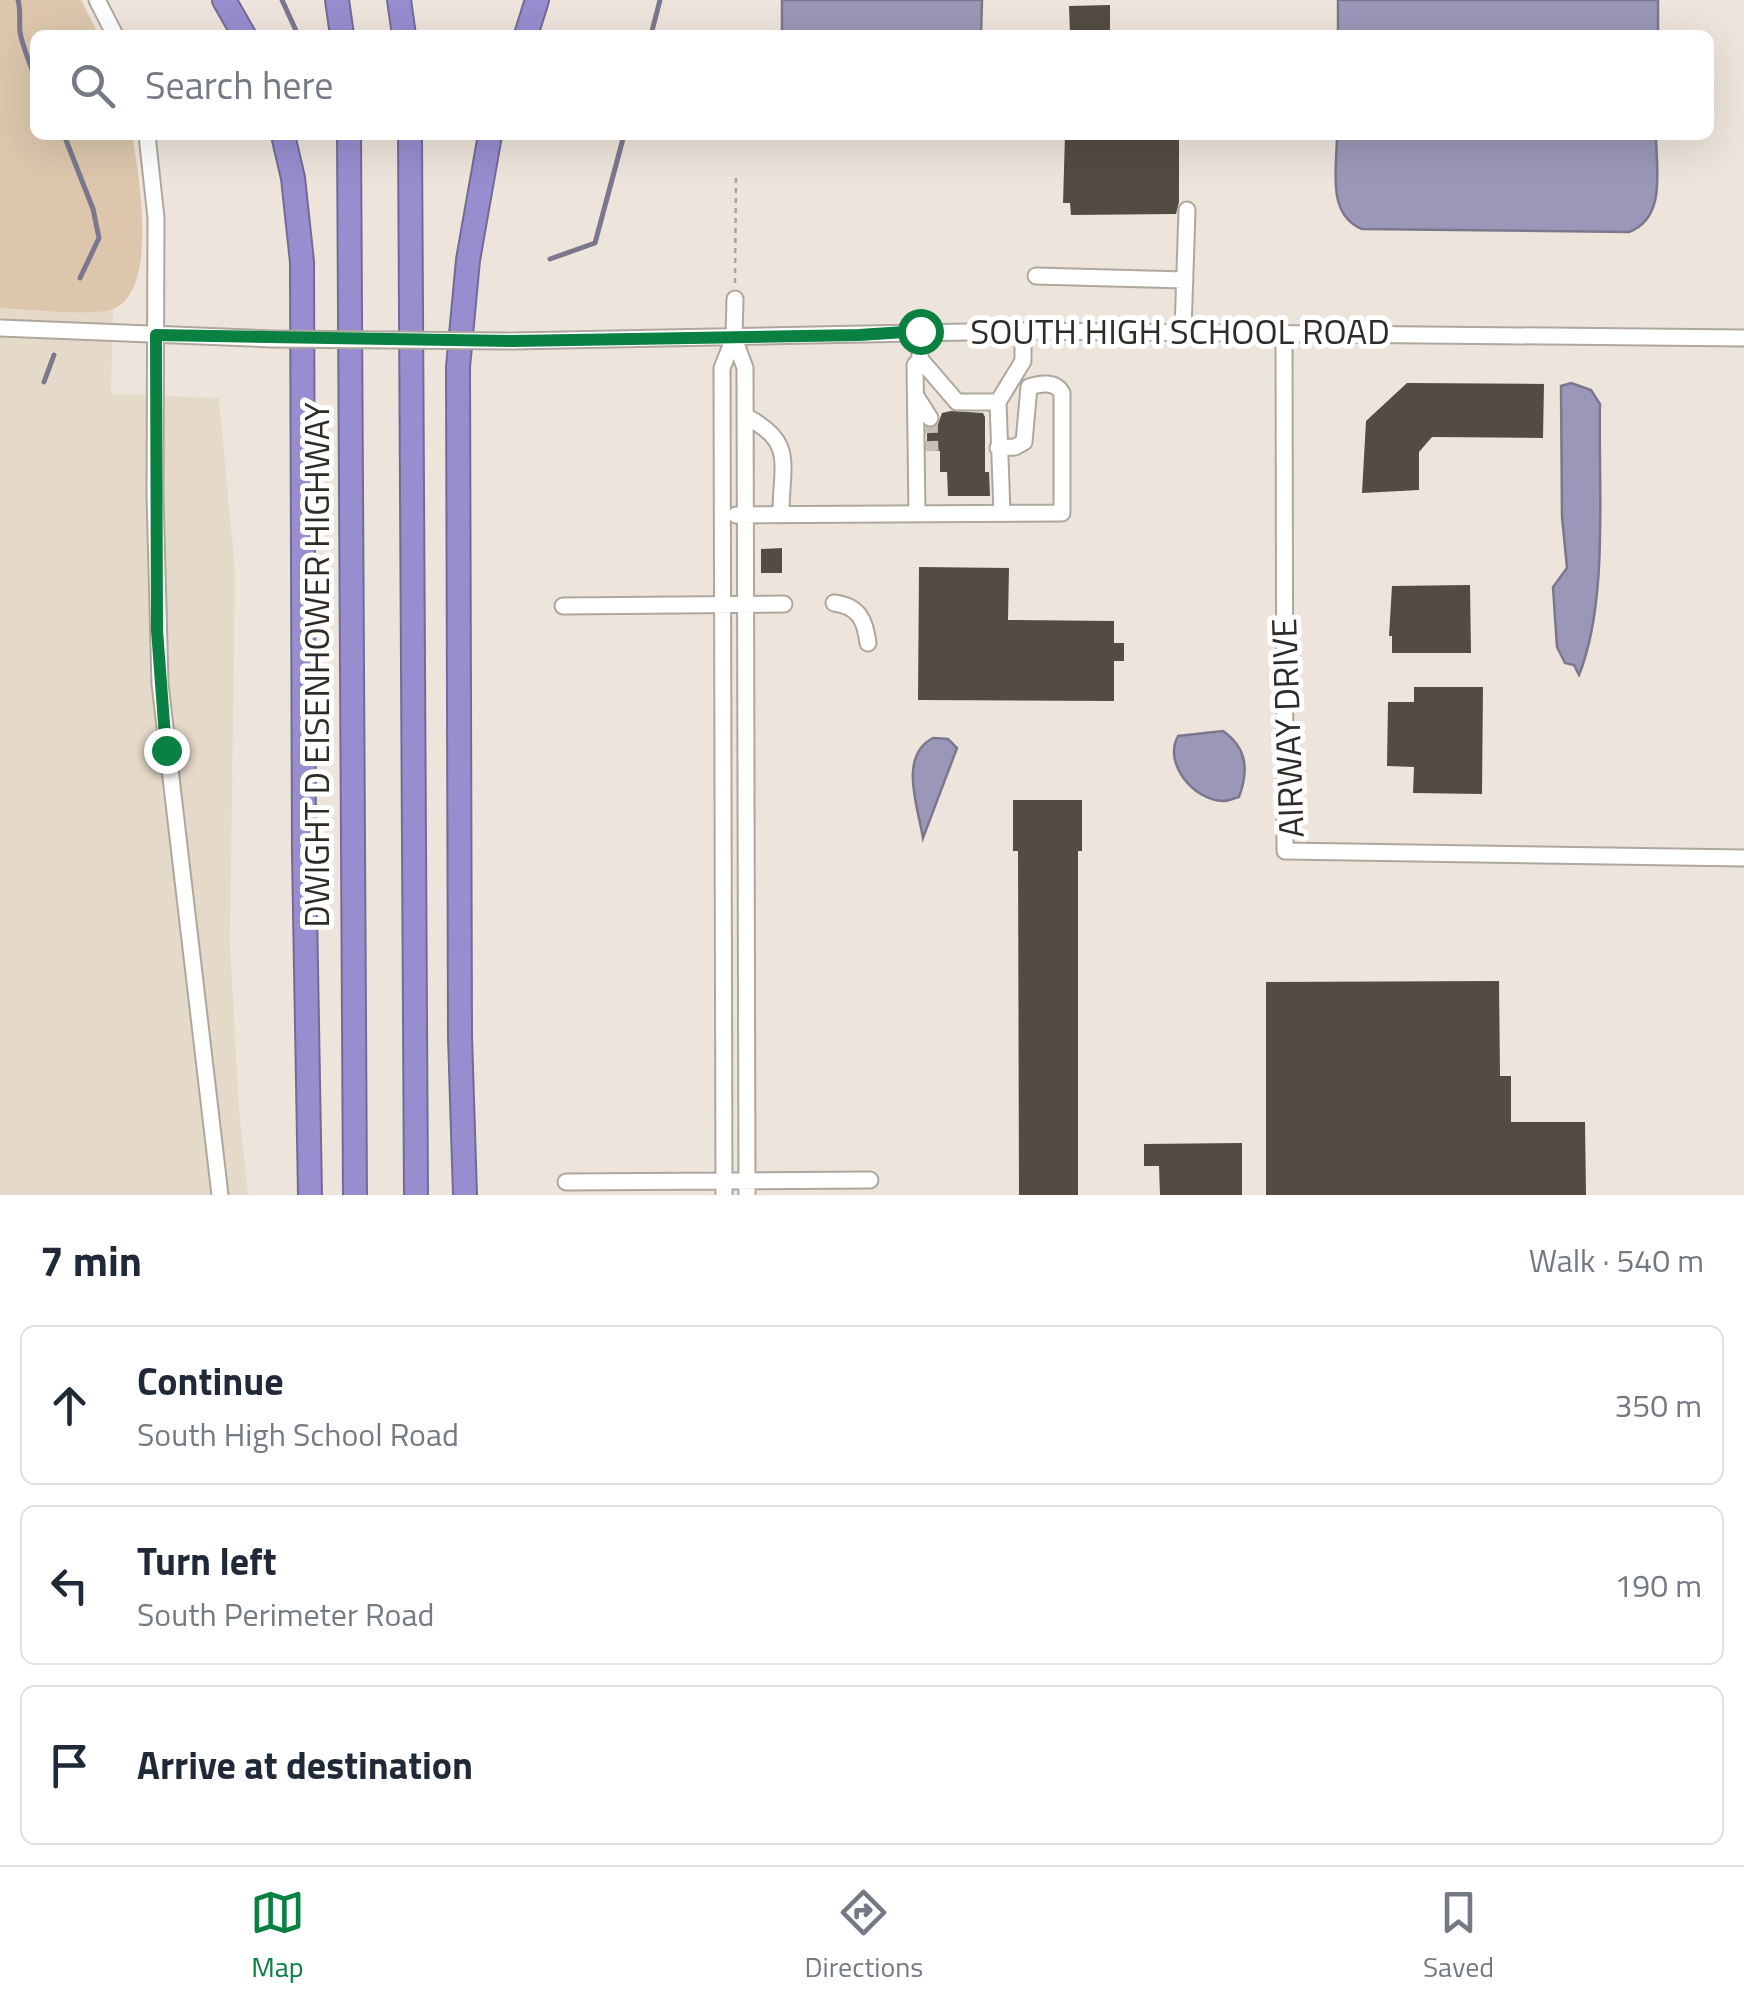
<!DOCTYPE html>
<meta charset="utf-8">
<style>
:root{--surface:#fff;--page:#f6f6f7;--text:#1f2937;--muted:#747a83;--line:#e0e1e3;--accent:#0b8043}
body{margin:0;font-family:"Titillium Web",sans-serif;background:var(--page);color:var(--text)}
.stop{position:absolute;width:30px;height:30px;margin:-22px;border:8px solid #0b8043;border-radius:50%;background:#fff}
.stop.end{background:#0b8043;border-color:#fff;box-shadow:0 2px 10px #0008}
.list{margin:0;padding:0;list-style:none}
h2{display:flex;justify-content:space-between;align-items:center;height:130px;margin:0;padding:0 40px;font-size:42px}
h2 small{font-size:32px;font-weight:400;color:var(--muted)}
.list li{display:grid;grid-template-columns:65px 1fr auto;gap:30px;align-items:center;box-sizing:border-box;height:160px;margin:0 20px 20px;padding:0 20px;border:2px solid var(--line);border-radius:15px}
.list b{display:block;font-size:38px;white-space:nowrap}
.list p{margin:0;font-size:32px;white-space:nowrap;color:var(--muted)}
.list em{font-size:32px;font-style:normal;color:var(--muted)}
.icon{flex:none;width:55px;height:55px;fill:none;stroke:currentColor;stroke-width:2;stroke-linecap:round;stroke-linejoin:round}
.map{position:relative;flex:none;width:1744px;height:1195px;overflow:hidden}
.search{position:absolute;background:var(--surface);box-shadow:0 10px 40px #0002;left:30px;right:30px;top:30px;height:110px;display:flex;align-items:center;gap:25px;box-sizing:border-box;padding:0 35px;border-radius:15px;color:var(--muted);font-size:38px}
.sheet{height:670px;background:var(--surface)}
nav{display:flex;justify-content:space-around;align-items:center;box-sizing:border-box;height:140px;border-top:2px solid var(--line);background:var(--surface);font-size:28px;color:var(--muted)}
nav a{display:grid;justify-items:center;gap:5px}
nav .on{color:var(--accent)}
.map>svg:first-child{display:block}
.built{fill:#e5d9ca}
.green{fill:#dcc7ad}
.water{fill:#9b97b8;stroke:#7b778d;stroke-width:2.5}
.lines{fill:none;stroke-linecap:round;stroke-linejoin:round}
.stream{stroke:#7b778d;stroke-width:5}
.building{fill:#524c44}
.minor-tunnel{stroke:#c7c0b7;stroke-width:15;stroke-dasharray:15 8;stroke-linecap:butt}
.minor-casing{stroke:#aea79e;stroke-width:19}
.highway-casing{stroke:#736b95;stroke-width:26}
.path{stroke:#aaa49c;stroke-width:2.5;stroke-dasharray:5 5;stroke-linecap:butt}
.minor{stroke:#fff;stroke-width:15}
.highway{stroke:#978dcf;stroke-width:22}
.minor-bridge-casing{stroke:#aea79e;stroke-width:19;stroke-linecap:butt}
.minor-bridge{stroke:#fff;stroke-width:15}
.route{stroke:#0b8043;stroke-width:12}
.labels{text-anchor:middle;stroke-width:10;stroke-linejoin:round;paint-order:stroke}
.street-label{font-size:35px;fill:#2f2c28;stroke:#fff}
</style>
<div class="map">
<svg width="1744" height="1195" viewBox="0 0 1744 1195">
<rect width="100%" height="100%" fill="#ede5db"/>
<path class="built" d="M0,0l35,35v100l79,134 -3,125 108,4 16,173 -5,372 9,167 9,85h-248z"/>
<path class="green" d="M0,0h81l18,35h-64v100h97c7,39 28,161 -22,175 -20,6 -85,-1 -110,-2z"/>
<path class="water" d="M782,0h200l-1,35h-199z
M1338,0h320v35h-320z
M1337,135h319c0,33 11,83 -27,97l-267,-3c-36,-15 -25,-61 -25,-94z
M1571,383l20,7 9,14c-2,82 9,196 -21,271l-5,-10 -9,-2 -8,-16 -4,-60 14,-19 -5,-51 -1,-131z
M1223,731c24,17 26,39 16,66 -5,1 -10,4 -16,4 -30,-1 -60,-38 -45,-65z
M933,738l15,1 9,9 -34,90c-5,-31 -25,-82 10,-100z"/>
<g class="lines">
<path class="stream" d="M18,0c3,11 1,21 2,32 2,14 11,33 15,47
M282,0l16,35
M651,35l9,-35
M64,135l29,74 6,29 -19,40
M550,259l45,-16 29,-108
M44,382l10,-27"/>
</g>
<path class="building" d="M1110,5v30h-40l-1,-29z
M1065,135h114v67l-3,12 -105,1 -1,-12h-7z
M1407,383l137,1 -1,54 -111,-1 -13,15v38l-57,3 4,-72z
M951,411l32,2 2,4v55h4l1,24h-42l-1,-24h-7v-21h-13v-22l10,-2 5,-14z
M782,548v25h-21v-24z
M919,567l90,1 -1,52 106,1v22h10v18h-10v40l-196,-1z
M1470,585l1,68h-79v-17h-3l3,-50z
M1414,687h69l-1,107 -69,-1 1,-26 -27,-1 1,-64h26z
M1013,800h69v51h-4v344h-59l-1,-344h-5z
M1499,981l1,95h11v46h74l1,73h-320v-213z
M1242,1143v52h-82l-1,-29h-15v-22z"/>
<g class="lines">
<path class="minor-tunnel" d="M930,418l1,33"/>
<g class="minor-casing">
<path id="minor" d="M97,0l18,35
M147,135l9,83 -1,276 5,190 60,511
M1036,276l149,4
M0,328l272,11
M920,331v28l37,43h41l25,-41v-30
M1183,331l4,-121
M1284,332l1,519 459,7
M734,338l11,30 2,827
M513,341l510,-10 721,7
M916,396l14,22
M998,402l4,111
M745,416c51,26 36,47 36,98
M917,514l-2,-149 5,-6
M736,515l326,-2v-120c-6,-12 -22,-10 -33,-6l-5,55 -9,5 -17,1
M834,603c25,3 31,17 34,40
M563,606l221,-2
M566,1182l304,-2
M724,1195l-2,-827 12,-30 1,-39"/>
</g>
<g class="highway-casing">
<path id="highway" d="M224,0l20,35
M337,0l5,35
M399,0l5,35
M526,35l11,-35
M283,135l10,43 9,84 2,592 6,341
M349,135l6,1060
M410,135l6,1060
M465,1195l-5,-159 -2,-669 10,-107 22,-125"/>
</g>
<path class="path" d="M735,283l1,-108"/>
<use href="#minor" class="minor"/>
<use href="#highway" class="highway"/>
<g class="minor-bridge-casing">
<path id="minor-bridge" d="M272,339l241,2"/>
</g>
<use href="#minor-bridge" class="minor-bridge"/>
</g>
<g class="lines">
<path class="route" d="M166,750l-9,-120 -1,-295 357,6 346,-6 61,-4"/>
</g>
<g class="labels">
<g class="street-label">
<text x="1180" y="344">SOUTH HIGH SCHOOL ROAD</text>
<text transform="translate(317 665) rotate(-90)" y="12">DWIGHT D EISENHOWER HIGHWAY</text>
<text transform="translate(1288 728) rotate(-92)" y="12">AIRWAY DRIVE</text>
</g>
</g>
</svg>
<div class="stop" style="left:920px;top:331px"></div>
<div class="stop end" style="left:166px;top:750px"></div>
<div class="search"><svg class="icon" aria-label="search" viewBox="0 0 24 24"><circle cx="10" cy="10" r="6"/><path d="M15 15l6 6"/></svg>Search here</div>
</div>
<section class="sheet">
<h2>7 min<small>Walk · 540 m</small></h2>
<ul class="list">
<li><svg class="icon" aria-label="ahead" viewBox="0 0 24 24"><path d="M12 20V5M6 11l6-6 6 6"/></svg><div><b>Continue</b><p>South High School Road</p></div><em>350 m</em></li>
<li><svg class="icon" aria-label="left" viewBox="0 0 24 24"><path d="M17 20v-9H6M10 6l-5 5 5 5"/></svg><div><b>Turn left</b><p>South Perimeter Road</p></div><em>190 m</em></li>
<li><svg class="icon" aria-label="arrive" viewBox="0 0 24 24"><path d="M6 21V4h12l-3 4 3 4H6"/></svg><div><b>Arrive at destination</b></div></li>
</ul>
</section>
<nav>
<a class="on"><svg class="icon" aria-label="map" viewBox="0 0 24 24"><path d="M3 6l6-2 6 2 6-2v14l-6 2-6-2-6 2zM9 4v14M15 6v14"/></svg>Map</a>
<a><svg class="icon" aria-label="directions" viewBox="0 0 24 24"><path d="M12 3l9 9-9 9-9-9zM9 14v-3h6M13 9l2 2-2 2"/></svg>Directions</a>
<a><svg class="icon" aria-label="saved" viewBox="0 0 24 24"><path d="M7 4h10v16l-5-4-5 4z"/></svg>Saved</a>
</nav>
